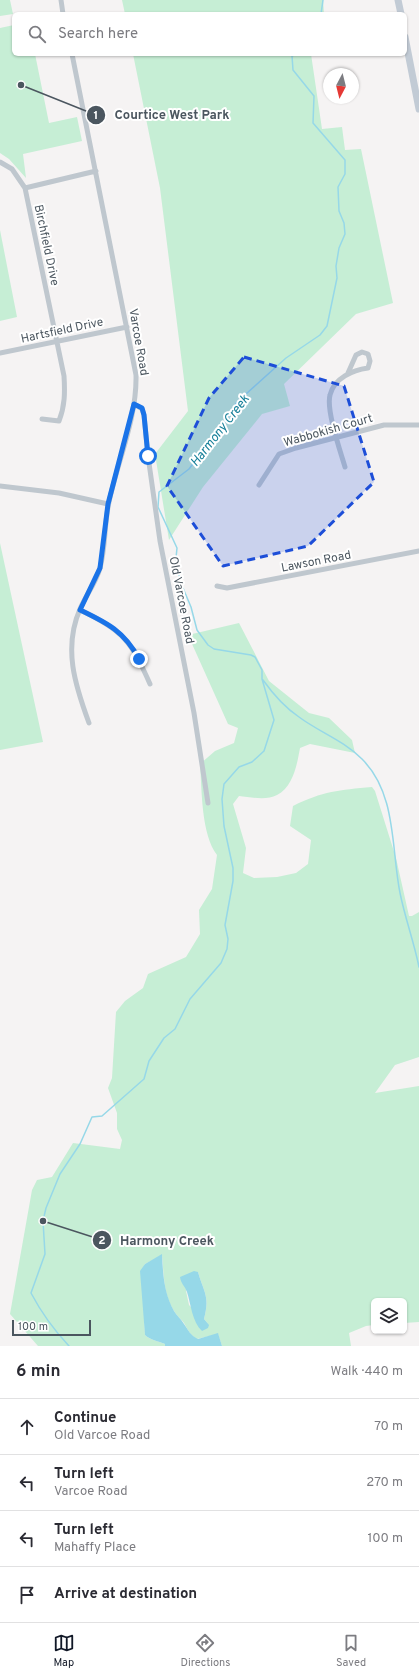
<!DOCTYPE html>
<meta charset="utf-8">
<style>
:root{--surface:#fff;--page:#f7f7f7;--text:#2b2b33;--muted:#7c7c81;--line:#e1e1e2;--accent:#111827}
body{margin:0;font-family:Overpass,sans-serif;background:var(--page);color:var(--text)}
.controls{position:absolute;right:12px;bottom:12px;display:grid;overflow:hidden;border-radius:6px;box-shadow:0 1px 3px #0004}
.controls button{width:36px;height:36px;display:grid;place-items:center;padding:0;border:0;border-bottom:1px solid var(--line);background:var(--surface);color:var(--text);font:20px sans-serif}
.compass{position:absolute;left:323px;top:68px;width:36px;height:36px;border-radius:50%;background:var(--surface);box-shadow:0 1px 3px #0004;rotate:187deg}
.scale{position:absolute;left:12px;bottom:10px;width:79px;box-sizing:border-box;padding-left:4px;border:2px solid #4b565f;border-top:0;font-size:11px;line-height:14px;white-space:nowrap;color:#4b565f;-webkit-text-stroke:3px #fff;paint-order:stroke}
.stop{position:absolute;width:12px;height:12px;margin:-9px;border:3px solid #1a73e8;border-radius:50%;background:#fff}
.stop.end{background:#1a73e8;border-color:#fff;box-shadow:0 1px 4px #0008}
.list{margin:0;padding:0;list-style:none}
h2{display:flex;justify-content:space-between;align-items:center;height:52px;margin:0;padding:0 16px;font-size:17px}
h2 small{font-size:13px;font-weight:400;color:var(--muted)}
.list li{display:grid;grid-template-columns:26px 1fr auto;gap:12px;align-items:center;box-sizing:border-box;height:56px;padding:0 16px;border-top:1px solid var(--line)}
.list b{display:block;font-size:15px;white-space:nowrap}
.list p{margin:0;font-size:13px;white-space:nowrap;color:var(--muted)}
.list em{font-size:13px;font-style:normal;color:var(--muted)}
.icon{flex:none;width:22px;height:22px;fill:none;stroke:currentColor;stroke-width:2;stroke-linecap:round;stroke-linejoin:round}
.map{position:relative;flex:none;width:419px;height:1346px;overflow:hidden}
.search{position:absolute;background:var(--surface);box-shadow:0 1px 3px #0004;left:12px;right:12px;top:12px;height:44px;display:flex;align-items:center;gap:10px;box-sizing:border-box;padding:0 14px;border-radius:6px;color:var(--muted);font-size:15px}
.sheet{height:276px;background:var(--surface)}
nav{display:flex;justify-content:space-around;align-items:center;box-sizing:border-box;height:56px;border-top:1px solid var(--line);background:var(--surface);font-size:11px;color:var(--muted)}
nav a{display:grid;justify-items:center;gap:2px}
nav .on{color:var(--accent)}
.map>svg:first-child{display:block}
.green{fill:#c6eed5;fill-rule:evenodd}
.water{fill:#96d8e8}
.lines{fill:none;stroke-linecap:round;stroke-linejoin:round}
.stream{stroke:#96d8e8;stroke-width:1.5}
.minor{stroke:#bfc7ce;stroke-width:5}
.secondary{stroke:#c2cbd5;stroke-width:7}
.route{stroke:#1a73e8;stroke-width:5}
.marked{fill:#1d4ed8;fill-opacity:0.2;stroke:#1d4ed8;stroke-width:3;stroke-dasharray:8 5;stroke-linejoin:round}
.labels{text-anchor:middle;stroke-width:4;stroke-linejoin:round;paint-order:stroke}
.street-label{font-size:12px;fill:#4b565f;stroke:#fff}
.water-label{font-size:13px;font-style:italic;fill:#167f99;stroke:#fff}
.leader{fill:none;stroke:#4b565f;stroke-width:1.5}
.callout-dot{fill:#4b565f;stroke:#fff;stroke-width:1.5}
.mark-label{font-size:12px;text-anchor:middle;font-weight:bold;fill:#fff}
.callout-label{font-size:13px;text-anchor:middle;font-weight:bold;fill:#4b565f;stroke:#fff;stroke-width:4;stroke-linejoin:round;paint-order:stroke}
</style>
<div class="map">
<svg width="419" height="1346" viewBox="0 0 419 1346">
<rect width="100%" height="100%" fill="#f5f3f3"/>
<path class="green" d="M0,0h10l3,14 -13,2z
M122,0h201l1,14h-199z
M14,25v29h21l14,69 28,-6 5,24 -59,13 3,24 -17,-19 -9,-6v-125z
M133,54h178l11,75 20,-2 3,23 16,-1 32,154 -37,11 -72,70 6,22 -28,8 -59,73 -34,53 -14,-86 33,-43 -28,-223z
M0,230l17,87 -17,4z
M0,543l43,199 -43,8z
M239,623l30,58 40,32 20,5 23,22 3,13 -45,-9 -10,4c-3,17 -7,39 -23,47 -11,6 -27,2 -38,1l-6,8 13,44 -3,25 11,5 23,-1 19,-4 12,-9 3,-24 -21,-14 3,-20c30,-15 46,-16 79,-19l3,4 21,67 13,58h3l7,-4v145l-24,8 -20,28 44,-7v236l-15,1v-22h-30v24l-8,1 -17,7 2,13h-129l-4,-12 -21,5c-7,-4 -9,-9 -13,-16 -2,-3 -6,-6 -8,-9 -13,-18 -12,-39 -14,-59l-17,9 -3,6 3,65c5,5 13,6 20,9v2h-127l-28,-32 22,-124 5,-10 15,-3 21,-34 47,6 2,-9 -5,-11v-16l-9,-25 4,-10 4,-66 9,-11 18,-13 5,-14 38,-17 14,-23 -1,-24 13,-21 5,-34c-16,-21 -15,-65 -17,-91l15,-13 19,-8 4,-15 -10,-4 -40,-89zM198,1272c6,21 12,24 6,47l5,6 -20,-20 -3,-14z"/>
<path class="water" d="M162,1254c1,21 2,39 12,57 3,5 7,8 10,13 5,7 6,11 14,15l20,-6 4,13h-57v-2c-7,-3 -15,-4 -20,-9l-5,-64 5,-7z
M194,1271l4,1c6,21 12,24 6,47l5,6 -1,3 -6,3c-10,-9 -11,-27 -15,-39 -2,-6 -6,-8 -7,-15z"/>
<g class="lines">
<path class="stream" d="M321,14l2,-14
M263,680c10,14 21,27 36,37 20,15 44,23 63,42 35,35 29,89 38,134 5,25 14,49 19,74
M69,1346c-15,-16 -28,-34 -38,-53l14,-39 -2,-33 3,-13 14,-34 20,-30 12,-27 10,-1 42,-37 5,-18 15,-23 11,-9 15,-30 31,-36 6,-14 1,-10 -3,-14 8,-44v-13l-9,-42 -2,-27 2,-15 15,-17 13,-5 12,-11 10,-31 -12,-41v-9l-7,-13 -4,-2 -37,-6 -6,-4 -11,-15 -6,-23 -11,-26 -4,-23 1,-10 -19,-41 1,-15 30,-23 34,-44 14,-23 49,-44 34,-23 7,-9 10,-48 -1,-12 3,-18 6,-14 -1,-11 -5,-12 -1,-24 7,-13v-14l-32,-37 1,-27 -21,-26 -1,-14 4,-2"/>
<path class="minor" d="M61,0l2,14
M72,54l64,321c1,43 -18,85 -27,127 -5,22 -3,44 -9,66 -4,15 -14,27 -20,41 -17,39 -5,76 9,114
M0,162l12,7 13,19 39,188c1,16 1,30 -5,45l-17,-2
M25,188l71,-17
M0,353l127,-26
M134,404l8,5 2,6 4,41 12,85 34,172 14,90
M345,467c-5,-17 -19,-57 -15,-72 4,-17 23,-25 38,-27l2,-7 -2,-7 -6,-2 -6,3 -8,18
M259,485l20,-31 17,-6 88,-23h35
M0,486l59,7 49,11
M217,586l10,2 192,-37
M80,610c43,20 51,31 70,74"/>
<path class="secondary" d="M398,0l3,14
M405,37l14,72"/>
</g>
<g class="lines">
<path class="route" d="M139,659c-15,-28 -32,-36 -59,-49l20,-42 8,-64 26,-100 8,4 2,7 4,41"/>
</g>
<path class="marked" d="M244,357l100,29 30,96 -66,64 -85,20 -56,-80 42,-88z"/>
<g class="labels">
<g class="street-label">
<text transform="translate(47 245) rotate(78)" y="4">Birchfield Drive</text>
<text transform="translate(62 330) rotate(-12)" y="4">Hartsfield Drive</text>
<text transform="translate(139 342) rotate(80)" y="4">Varcoe Road</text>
<text transform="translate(328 430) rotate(-16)" y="4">Wabbokish Court</text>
<text transform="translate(316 561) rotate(-11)" y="4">Lawson Road</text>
<text transform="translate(182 600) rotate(79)" y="4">Old Varcoe Road</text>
</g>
<g class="water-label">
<text transform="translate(219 430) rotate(-52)" y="5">Harmony Creek</text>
</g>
</g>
<path class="leader" d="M21 85L96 115M43 1221L102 1240"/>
<g class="callout-dot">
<circle cx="21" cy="85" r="4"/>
<circle cx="43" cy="1221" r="4"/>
<circle cx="96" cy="115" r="10"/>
<circle cx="102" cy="1240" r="10"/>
</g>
<g class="mark-label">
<text x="96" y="119">1</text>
<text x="102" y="1244">2</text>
</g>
<g class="callout-label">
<text x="172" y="119">Courtice West Park</text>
<text x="167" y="1245">Harmony Creek</text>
</g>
</svg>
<div class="controls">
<button><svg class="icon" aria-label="layers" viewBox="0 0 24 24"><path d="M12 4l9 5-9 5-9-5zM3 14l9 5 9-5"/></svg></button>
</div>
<svg class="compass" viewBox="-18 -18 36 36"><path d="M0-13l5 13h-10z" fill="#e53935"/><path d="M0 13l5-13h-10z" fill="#7c7c81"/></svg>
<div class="scale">100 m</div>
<div class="stop" style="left:148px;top:456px"></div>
<div class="stop end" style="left:139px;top:659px"></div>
<div class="search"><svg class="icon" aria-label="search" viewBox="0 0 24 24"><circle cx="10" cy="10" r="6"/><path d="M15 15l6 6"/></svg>Search here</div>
</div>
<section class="sheet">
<h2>6 min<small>Walk · 440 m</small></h2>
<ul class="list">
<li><svg class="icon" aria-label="ahead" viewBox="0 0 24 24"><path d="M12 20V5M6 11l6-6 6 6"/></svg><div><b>Continue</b><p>Old Varcoe Road</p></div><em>70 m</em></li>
<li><svg class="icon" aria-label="left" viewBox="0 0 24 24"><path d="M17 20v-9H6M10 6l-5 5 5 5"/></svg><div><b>Turn left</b><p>Varcoe Road</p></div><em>270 m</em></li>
<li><svg class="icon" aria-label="left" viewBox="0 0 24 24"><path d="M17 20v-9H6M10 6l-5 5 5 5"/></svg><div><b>Turn left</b><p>Mahaffy Place</p></div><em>100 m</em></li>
<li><svg class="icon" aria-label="arrive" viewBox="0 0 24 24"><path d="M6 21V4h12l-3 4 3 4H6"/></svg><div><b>Arrive at destination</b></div></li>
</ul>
</section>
<nav>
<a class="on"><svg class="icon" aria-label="map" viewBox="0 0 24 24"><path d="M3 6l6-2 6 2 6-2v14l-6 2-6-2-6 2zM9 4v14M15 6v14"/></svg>Map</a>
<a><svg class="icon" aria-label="directions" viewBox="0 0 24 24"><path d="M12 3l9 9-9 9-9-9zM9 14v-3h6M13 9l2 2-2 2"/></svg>Directions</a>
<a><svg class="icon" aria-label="saved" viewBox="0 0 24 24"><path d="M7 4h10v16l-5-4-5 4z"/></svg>Saved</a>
</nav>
